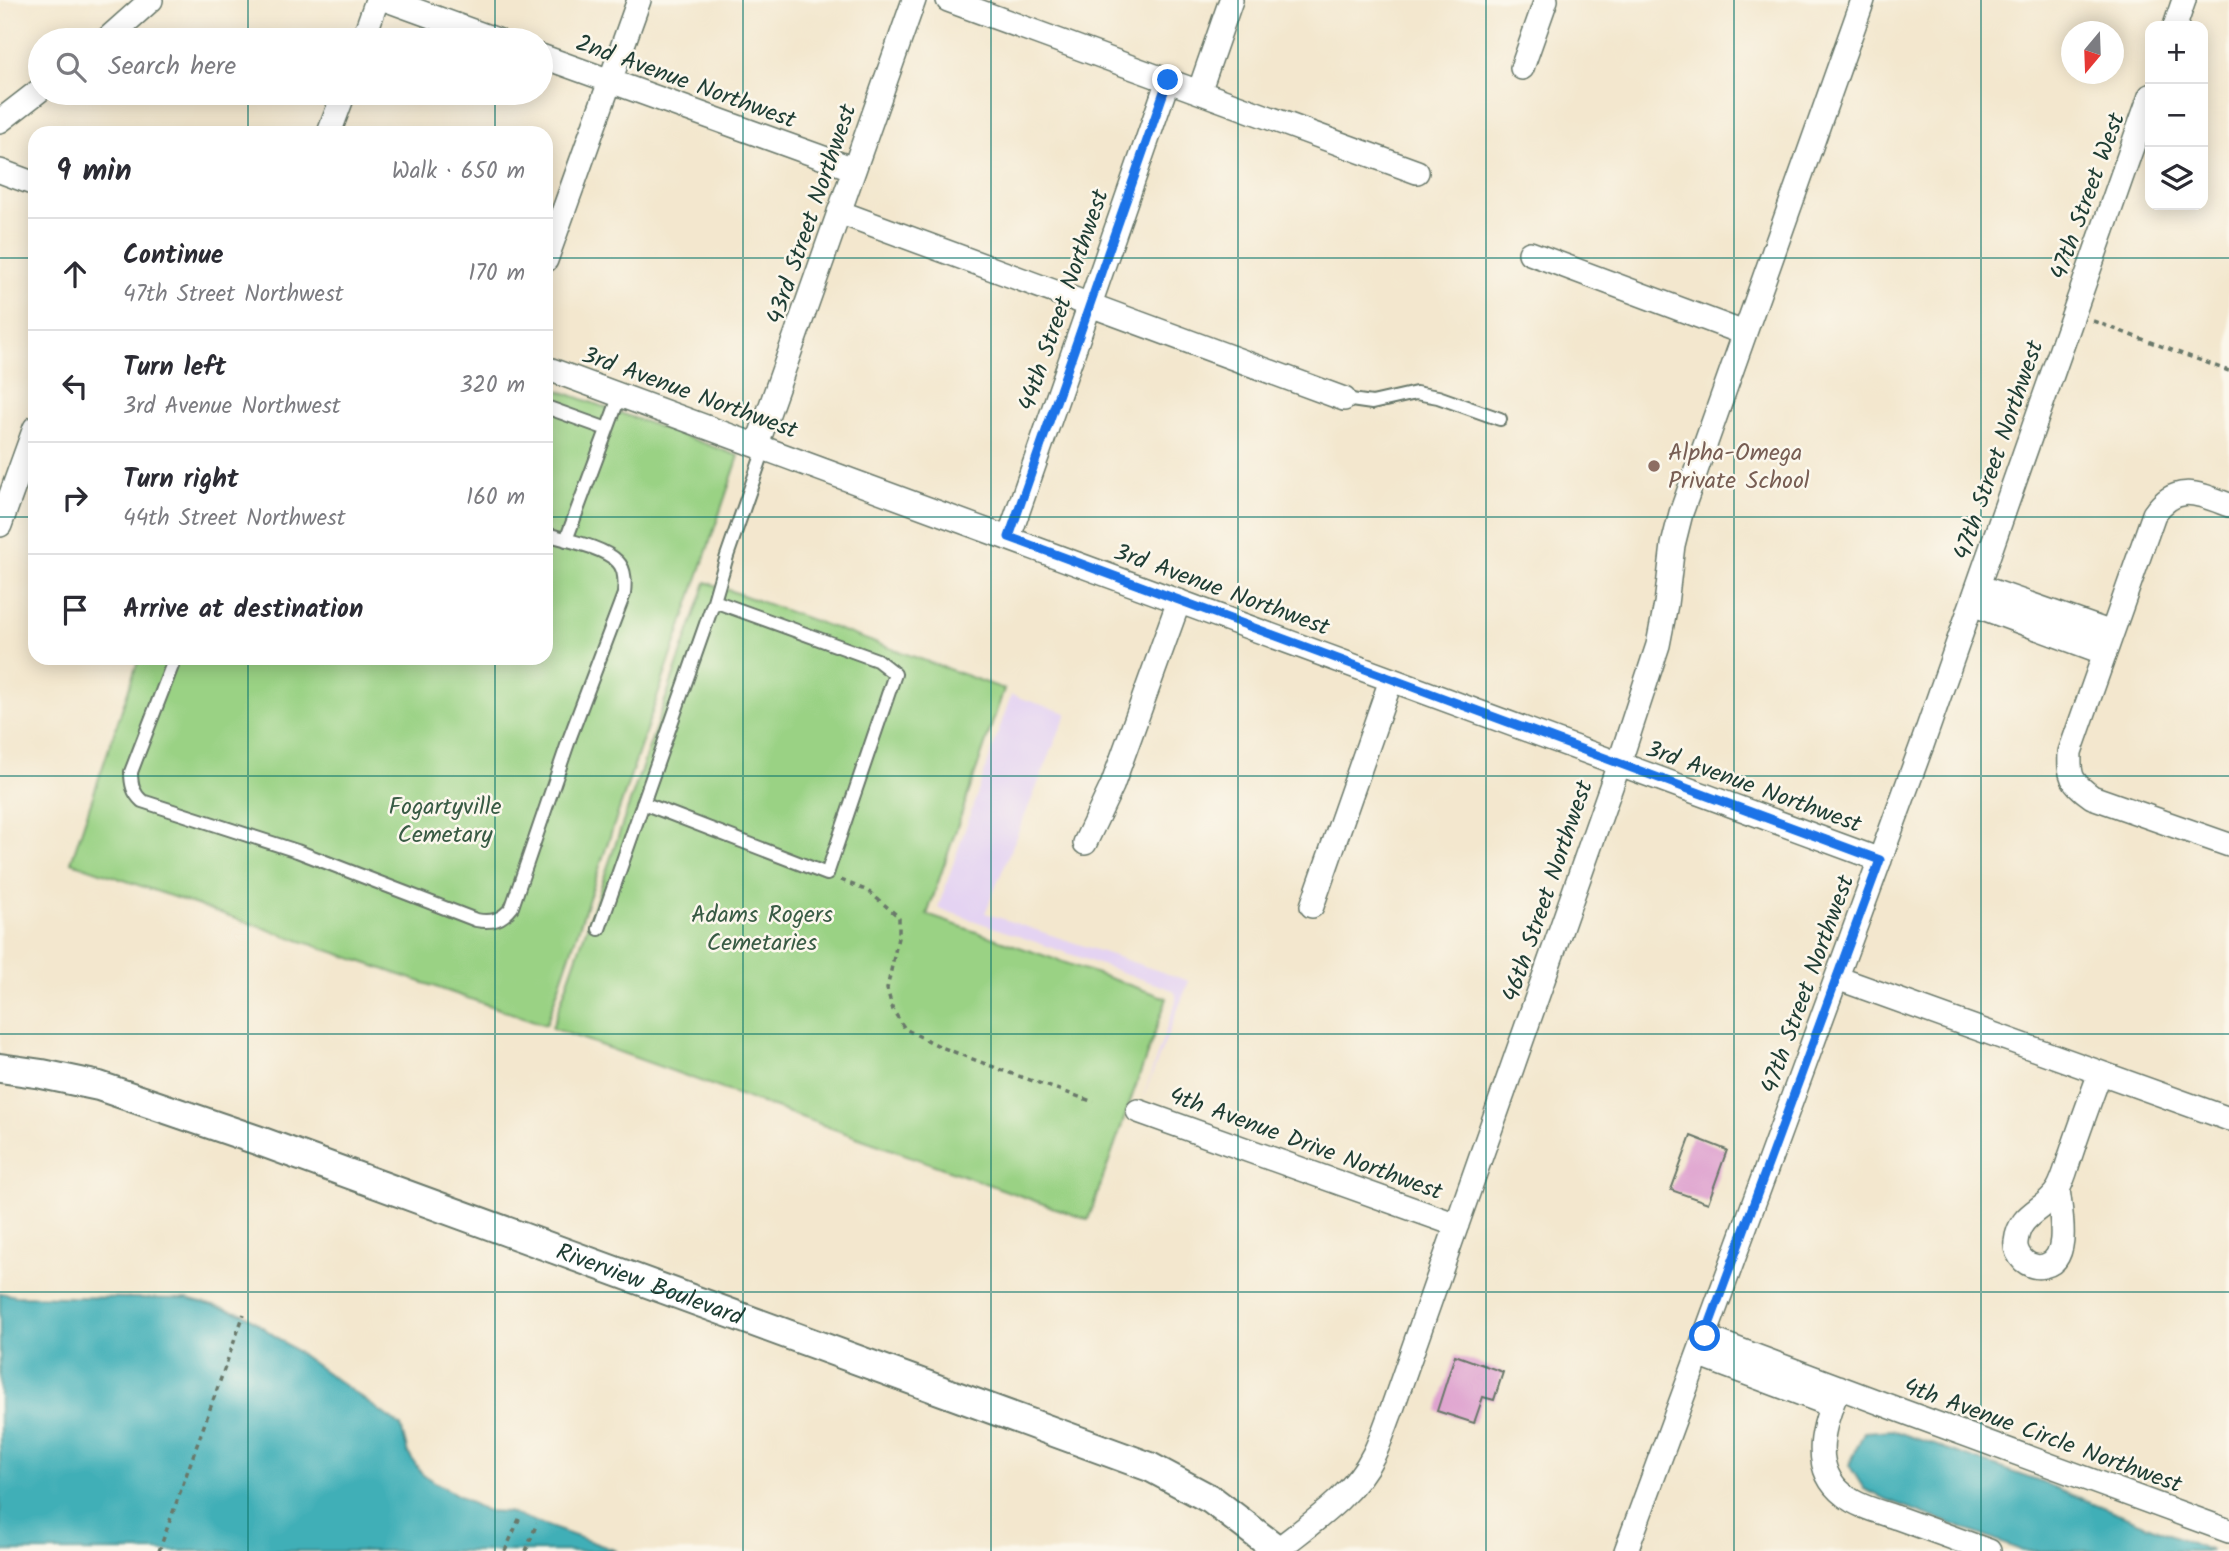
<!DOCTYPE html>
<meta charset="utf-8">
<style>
:root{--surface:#fff;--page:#f2f2f3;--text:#2b2b33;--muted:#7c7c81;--line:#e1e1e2}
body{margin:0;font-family:Kalam,sans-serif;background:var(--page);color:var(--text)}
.controls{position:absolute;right:21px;top:21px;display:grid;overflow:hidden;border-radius:14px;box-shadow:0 4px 18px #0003}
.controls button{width:63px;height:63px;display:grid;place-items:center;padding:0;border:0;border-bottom:2px solid var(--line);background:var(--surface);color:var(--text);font:35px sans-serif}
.compass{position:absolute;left:2061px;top:21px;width:63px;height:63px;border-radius:50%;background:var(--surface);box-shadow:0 4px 18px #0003;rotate:199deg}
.stop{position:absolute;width:21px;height:21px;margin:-16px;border:5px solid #1a73e8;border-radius:50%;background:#fff}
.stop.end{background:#1a73e8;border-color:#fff;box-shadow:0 2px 7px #0008}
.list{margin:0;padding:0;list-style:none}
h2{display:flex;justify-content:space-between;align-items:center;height:91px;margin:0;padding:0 28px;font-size:30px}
h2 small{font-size:23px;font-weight:400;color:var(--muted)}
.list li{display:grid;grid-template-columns:46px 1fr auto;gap:21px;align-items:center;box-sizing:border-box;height:112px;padding:0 28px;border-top:2px solid var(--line)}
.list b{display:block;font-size:26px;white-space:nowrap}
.list p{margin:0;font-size:23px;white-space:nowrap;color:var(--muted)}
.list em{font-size:23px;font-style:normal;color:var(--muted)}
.icon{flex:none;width:38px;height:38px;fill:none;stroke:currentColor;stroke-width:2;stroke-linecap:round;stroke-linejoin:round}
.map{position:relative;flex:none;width:2229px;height:1551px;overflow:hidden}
.search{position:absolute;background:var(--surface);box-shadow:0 4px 18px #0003;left:28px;top:28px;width:525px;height:77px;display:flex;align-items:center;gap:18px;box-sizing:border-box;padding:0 24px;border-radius:38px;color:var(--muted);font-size:26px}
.panel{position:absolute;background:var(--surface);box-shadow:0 4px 18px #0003;left:28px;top:126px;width:525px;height:539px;border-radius:21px}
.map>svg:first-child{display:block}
.built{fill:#e4d3f2}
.green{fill:#9ad284;stroke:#5c885c;stroke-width:2}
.water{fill:#3fafb7;stroke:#2f7676;stroke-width:2}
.building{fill:#dd9dcd}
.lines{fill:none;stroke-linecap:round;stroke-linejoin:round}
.service-casing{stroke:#69786a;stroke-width:16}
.minor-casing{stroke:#69786a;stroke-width:26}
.tertiary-casing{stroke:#69786a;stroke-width:32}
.path{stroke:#69786a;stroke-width:3.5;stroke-dasharray:5 5;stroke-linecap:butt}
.service{stroke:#fff;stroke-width:12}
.minor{stroke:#fff;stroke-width:23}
.tertiary{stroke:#fff;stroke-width:28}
.route{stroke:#1a73e8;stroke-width:9}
.grid{fill:none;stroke:#0f766e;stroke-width:2;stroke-opacity:0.55}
.education-dot{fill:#8d6e63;stroke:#fbf7ec;stroke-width:2.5}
.labels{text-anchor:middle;stroke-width:5;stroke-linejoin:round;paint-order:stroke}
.street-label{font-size:24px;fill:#1f3d34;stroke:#fbf7ec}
.education-label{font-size:24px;fill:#785e54;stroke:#fbf7ec;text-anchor:start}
.park-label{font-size:24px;fill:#385b44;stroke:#fbf7ec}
</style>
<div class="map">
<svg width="2229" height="1551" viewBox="0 0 2229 1551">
<rect width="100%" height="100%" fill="#fbf7ec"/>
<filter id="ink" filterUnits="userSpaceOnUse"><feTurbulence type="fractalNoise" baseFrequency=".0143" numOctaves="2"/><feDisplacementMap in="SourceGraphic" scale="14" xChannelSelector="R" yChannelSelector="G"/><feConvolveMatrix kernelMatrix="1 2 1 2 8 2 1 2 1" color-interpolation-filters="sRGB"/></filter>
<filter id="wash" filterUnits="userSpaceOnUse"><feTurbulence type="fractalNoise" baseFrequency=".00686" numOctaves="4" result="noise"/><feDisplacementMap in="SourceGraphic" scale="28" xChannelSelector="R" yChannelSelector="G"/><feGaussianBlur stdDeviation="1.57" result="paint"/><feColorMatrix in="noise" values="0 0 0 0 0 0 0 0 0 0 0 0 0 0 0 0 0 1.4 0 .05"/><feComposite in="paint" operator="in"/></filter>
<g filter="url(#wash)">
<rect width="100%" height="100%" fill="#f3e7ce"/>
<path class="built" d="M1011,695l56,18 -82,200 204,68 -47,119 34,-99v-6l-3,-5 -235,-82z"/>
<path class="green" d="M546,386l193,70 -193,569 -475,-163 68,-204h407z
M706,582l298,107 -77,226 240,83 -79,222 -536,-192z"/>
<path class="water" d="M0,1293l16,3 171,3 57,15 157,112 7,27 15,22 62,36 23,1 109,39h-617z
M1892,1430l154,54 165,67h-188l-138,-52 -21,-10 -15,-24 15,-33z"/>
<g id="blocks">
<path class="building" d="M1691,1136l36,14 -19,53 -37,-13z
M1455,1355l48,17 -9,28 -11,-3 -9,26 -37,-12z"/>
</g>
</g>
<g filter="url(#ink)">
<use href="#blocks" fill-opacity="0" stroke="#69786a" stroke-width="2"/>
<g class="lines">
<g class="service-casing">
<path id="service" d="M1344,399l28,4 44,-10 22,4 62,22
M546,407l61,22
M566,540l54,-145
M175,658l-44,114c0,12 2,21 11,29l155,50 179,69c16,3 26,0 36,-13l58,-170 54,-143c1,-10 2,-24 -6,-32 -14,-15 -52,-22 -72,-28
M643,803l184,71 68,-200 -18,-14 -163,-59
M599,929l115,-328 13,-45 34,-98 -4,-13"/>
</g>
<g class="minor-casing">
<path id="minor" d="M387,0l110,40
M948,0l469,172
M2175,26l9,-26
M106,40l45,-40
M363,40l14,-40
M541,56l313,113
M1522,68l24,-68
M1199,92l32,-92
M0,121l40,-31
M329,133l15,-40
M0,171l35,13
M839,212l505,187
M1530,253l214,80
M546,260l93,-260
M546,368l1334,492
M757,445l157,-445
M2229,505c-30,-11 -53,-23 -75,9l-84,238c-1,25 1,30 22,45l137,48
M0,525l35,-97
M1009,537l159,-457
M1978,586l134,47
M1972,604l133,49
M1085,843l27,-57 67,-185
M1312,906l79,-226
M1837,978l392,141
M1138,1111l319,114
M2058,1189c2,21 14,71 -14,77 -8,2 -14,0 -20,-5 -5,-5 -9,-11 -8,-19 3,-30 29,-31 42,-53 6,-10 9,-24 13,-35 9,-27 19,-54 29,-81
M1705,1337l197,74 327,120
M1698,1355l133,50
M1839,1387c-15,35 -31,80 5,108 14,12 37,17 54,23 30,11 61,22 91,33
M1277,1550c34,-27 77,-55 97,-96 7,-14 12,-30 18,-45l227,-645 39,-119 8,-41 7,-59 8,-32 182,-513
M1626,1551l296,-806 228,-649"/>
</g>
<g class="tertiary-casing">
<g id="tertiary">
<path id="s1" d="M0,1068l42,6 57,12 158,54 893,327 62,33 67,51"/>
</g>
</g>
<path class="path" d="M2093,321l136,50
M841,880l27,11 31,26v16l-12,56 6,21 12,19 36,18 63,24 90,31
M159,1551l85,-237
M505,1551l15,-34
M526,1551l11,-28"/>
<use href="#service" class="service"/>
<use href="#minor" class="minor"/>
<use href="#tertiary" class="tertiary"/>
</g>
</g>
<g class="lines" filter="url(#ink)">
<path class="route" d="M1168,80l-159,457 871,323 -175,476"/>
</g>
<path class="grid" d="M248,0v40M495,0v40M743,0v1551M991,0v1551M1238,0v1551M1486,0v1551M1734,0v1551M1981,0v1551M248,93v40M495,93v40M0,258h35M546,258h1683M0,517h35M546,517h1683M248,658v893M495,658v893M0,776h2229M0,1034h2229M0,1292h2229"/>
<circle class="education-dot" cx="1654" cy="466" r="7"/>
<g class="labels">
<g class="street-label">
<text transform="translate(686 81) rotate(20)" y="8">2nd Avenue Northwest</text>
<text transform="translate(2087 196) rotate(-70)" y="8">47th Street West</text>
<text transform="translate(811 214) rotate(-71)" y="8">43rd Street Northwest</text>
<text transform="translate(1063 300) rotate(-71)" y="8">44th Street Northwest</text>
<text transform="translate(690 392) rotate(20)" y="8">3rd Avenue Northwest</text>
<text transform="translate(1998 450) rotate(-71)" y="8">47th Street Northwest</text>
<text transform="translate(1222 589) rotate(20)" y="8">3rd Avenue Northwest</text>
<text transform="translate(1754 786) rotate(20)" y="8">3rd Avenue Northwest</text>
<text transform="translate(1547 891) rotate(-71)" y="8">46th Street Northwest</text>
<text transform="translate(1807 984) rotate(-70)" y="8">47th Street Northwest</text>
<text transform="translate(1306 1143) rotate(20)" y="8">4th Avenue Drive Northwest</text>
<text dy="8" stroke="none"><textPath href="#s1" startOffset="686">Riverview Boulevard</textPath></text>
<text transform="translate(2043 1435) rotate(20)" y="8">4th Avenue Circle Northwest</text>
</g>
<g class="education-label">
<text x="1668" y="460">Alpha-Omega<tspan x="1668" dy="28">Private School</tspan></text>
</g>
<g class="park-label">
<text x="445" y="814">Fogartyville<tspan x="445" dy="28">Cemetary</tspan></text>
<text x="762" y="922">Adams Rogers<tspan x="762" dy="28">Cemetaries</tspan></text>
</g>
</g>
</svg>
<div class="controls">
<button>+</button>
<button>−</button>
<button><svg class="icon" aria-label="layers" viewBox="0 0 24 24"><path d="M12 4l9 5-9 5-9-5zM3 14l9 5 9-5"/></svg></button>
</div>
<svg class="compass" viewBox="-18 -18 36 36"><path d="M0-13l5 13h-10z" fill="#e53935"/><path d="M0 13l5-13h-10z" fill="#7c7c81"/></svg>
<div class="stop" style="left:1705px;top:1336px"></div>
<div class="stop end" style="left:1168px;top:80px"></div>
<div class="search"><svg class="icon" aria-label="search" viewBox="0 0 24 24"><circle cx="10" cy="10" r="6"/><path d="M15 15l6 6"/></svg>Search here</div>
<section class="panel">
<h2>9 min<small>Walk · 650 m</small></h2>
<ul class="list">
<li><svg class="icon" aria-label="ahead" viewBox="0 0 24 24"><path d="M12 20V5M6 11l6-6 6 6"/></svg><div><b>Continue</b><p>47th Street Northwest</p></div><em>170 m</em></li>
<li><svg class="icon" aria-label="left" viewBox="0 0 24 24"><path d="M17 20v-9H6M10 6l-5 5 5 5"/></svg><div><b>Turn left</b><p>3rd Avenue Northwest</p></div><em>320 m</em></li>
<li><svg class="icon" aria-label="right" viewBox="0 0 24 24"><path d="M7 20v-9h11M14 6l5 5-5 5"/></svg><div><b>Turn right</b><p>44th Street Northwest</p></div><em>160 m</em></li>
<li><svg class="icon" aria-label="arrive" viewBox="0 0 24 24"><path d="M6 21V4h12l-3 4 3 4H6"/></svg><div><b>Arrive at destination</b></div></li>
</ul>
</section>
</div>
